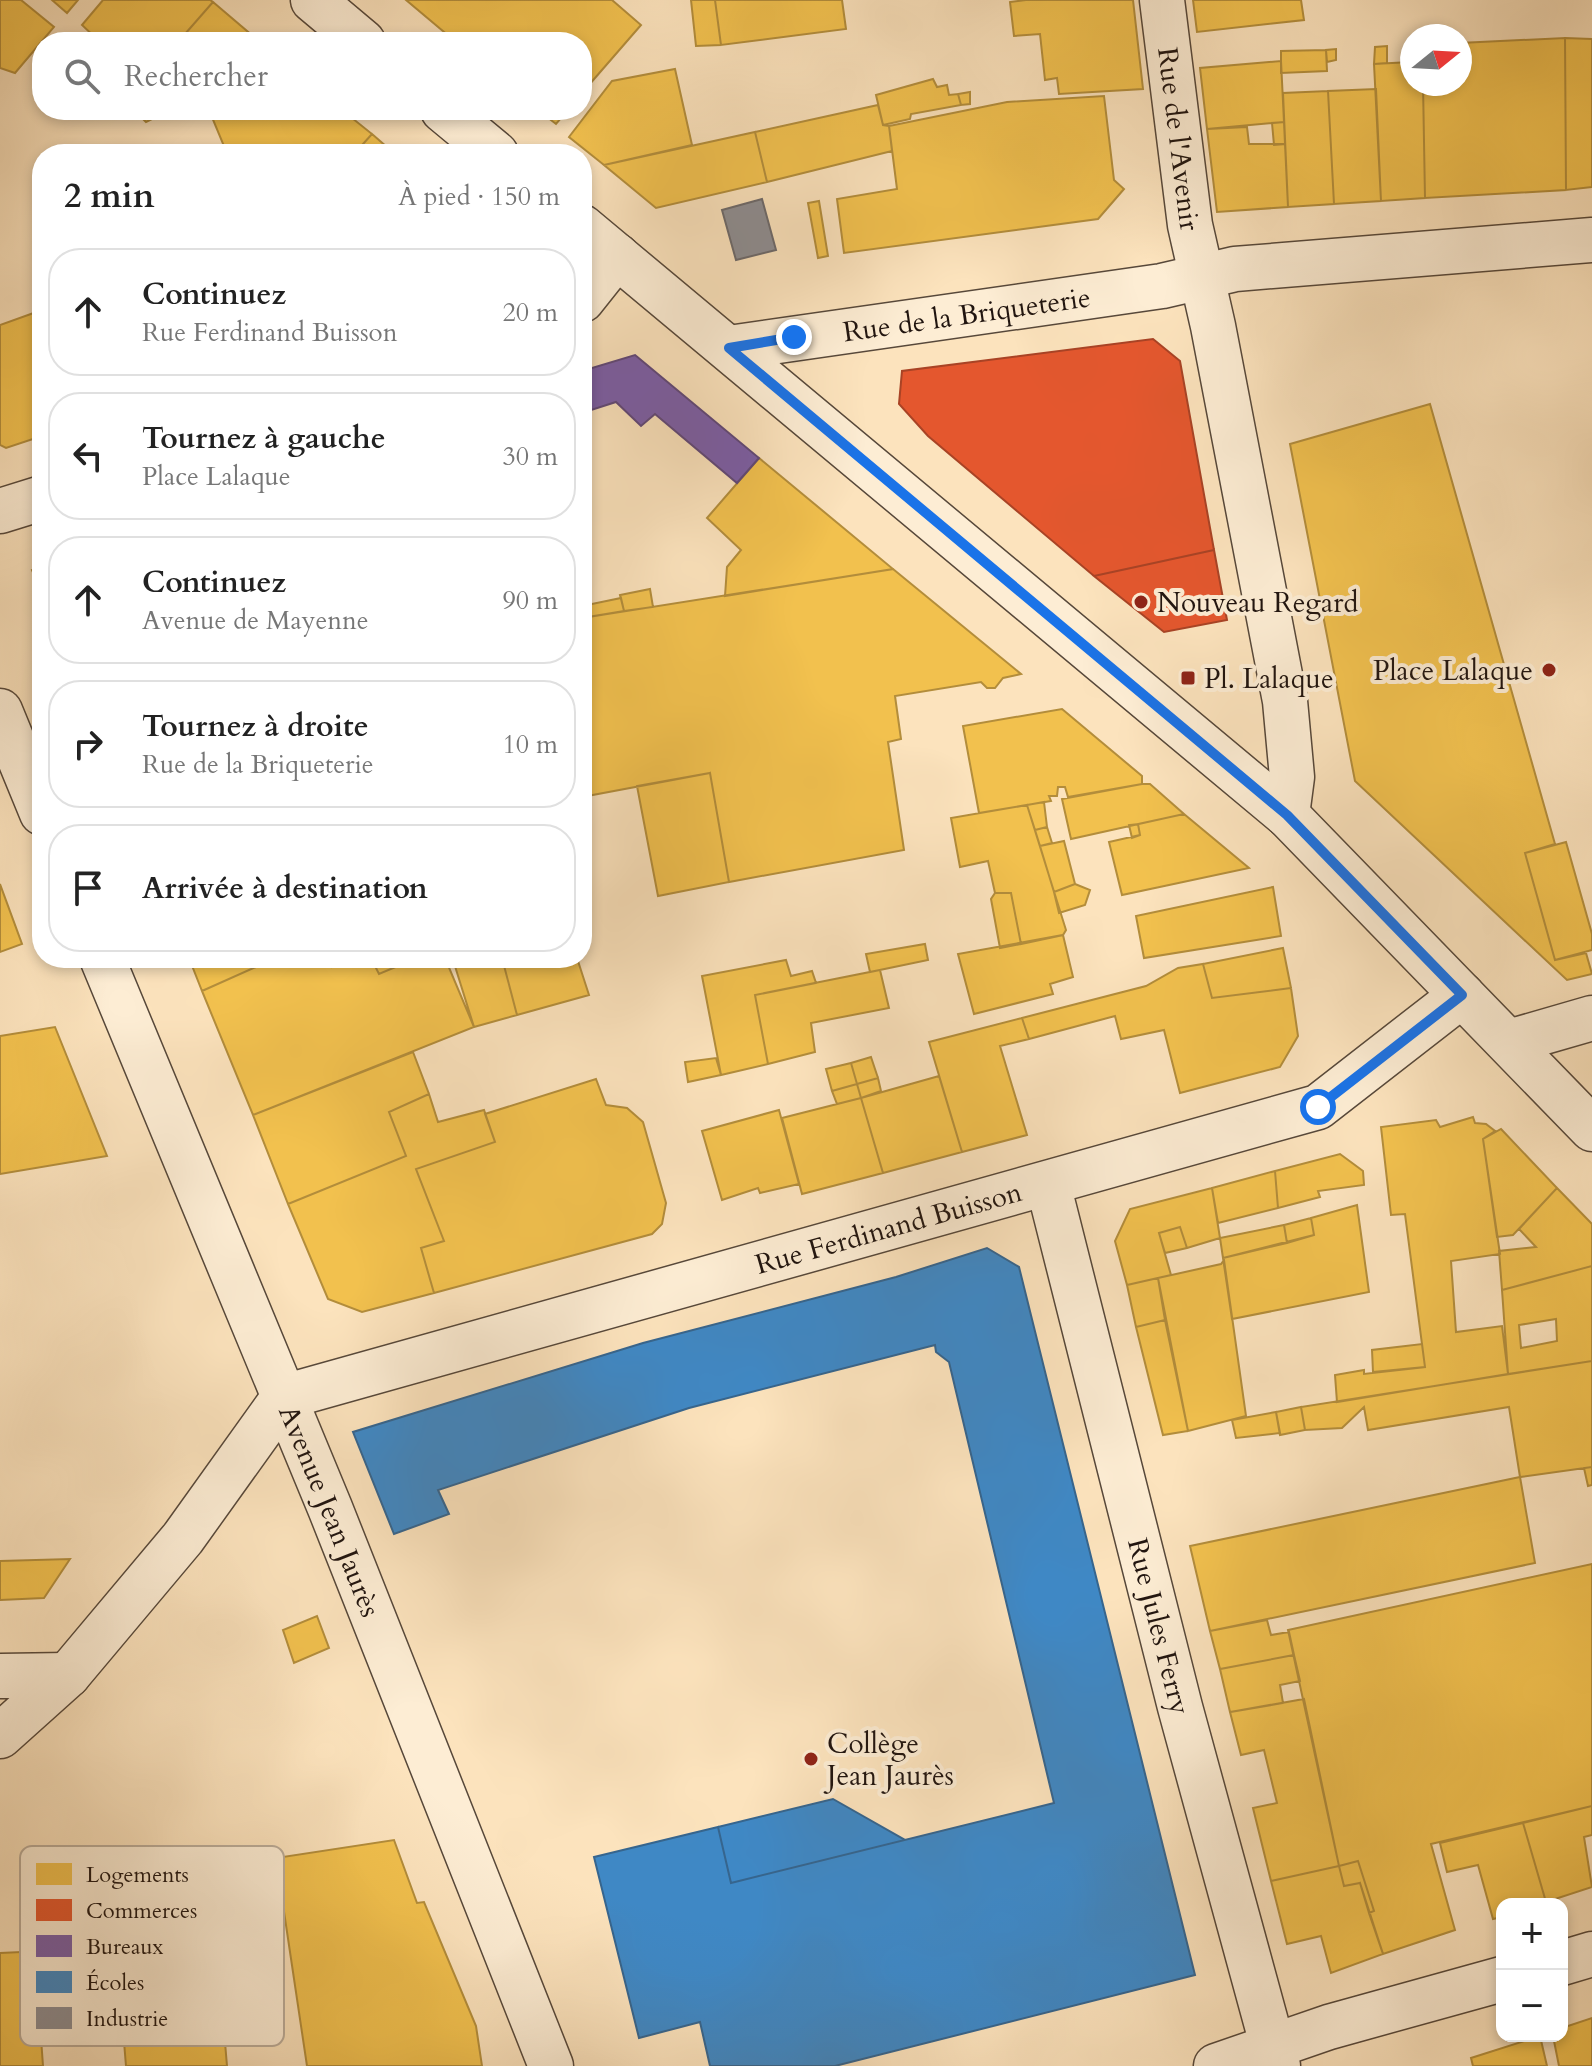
<!DOCTYPE html>
<html lang="fr">
<meta charset="utf-8">
<style>
:root{--surface:#fff;--page:#f6f6f6;--text:#222;--muted:#767676;--line:#e0e0e0}
body{margin:0;font-family:Cardo,serif;background:var(--page);color:var(--text)}
.controls{position:absolute;right:24px;bottom:24px;display:grid;overflow:hidden;border-radius:16px;box-shadow:0 4px 12px #0003}
.controls button{width:72px;height:72px;display:grid;place-items:center;padding:0;border:0;border-bottom:2px solid var(--line);background:var(--surface);color:var(--text);font:40px sans-serif}
.compass{position:absolute;left:1400px;top:24px;width:72px;height:72px;border-radius:50%;background:var(--surface);box-shadow:0 4px 12px #0003;rotate:72deg}
.stop{position:absolute;width:24px;height:24px;margin:-18px;border:6px solid #1a73e8;border-radius:50%;background:#fff}
.stop.end{background:#1a73e8;border-color:#fff;box-shadow:0 2px 8px #0008}
.list{margin:0;padding:0;list-style:none}
h2{display:flex;justify-content:space-between;align-items:center;height:104px;margin:0;padding:0 32px;font-size:34px}
h2 small{font-size:26px;font-weight:400;color:var(--muted)}
.list li{display:grid;grid-template-columns:52px 1fr auto;gap:24px;align-items:center;box-sizing:border-box;height:128px;margin:0 16px 16px;padding:0 16px;border:2px solid var(--line);border-radius:32px}
.list b{display:block;font-size:30px;white-space:nowrap}
.list p{margin:0;font-size:26px;white-space:nowrap;color:var(--muted)}
.list em{font-size:26px;font-style:normal;color:var(--muted)}
.icon{flex:none;width:44px;height:44px;fill:none;stroke:currentColor;stroke-width:2;stroke-linecap:round;stroke-linejoin:round}
.map{position:relative;flex:none;width:1592px;height:2066px;overflow:hidden}
.search{position:absolute;background:var(--surface);box-shadow:0 4px 12px #0003;left:32px;top:32px;width:560px;height:88px;display:flex;align-items:center;gap:20px;box-sizing:border-box;padding:0 28px;border-radius:32px;color:var(--muted);font-size:30px}
.panel{position:absolute;background:var(--surface);box-shadow:0 4px 12px #0003;left:32px;top:144px;width:560px;height:824px;border-radius:32px}
.map>svg:first-child{display:block}
.homes{fill:#f2c14e;stroke:#b38d3b;stroke-width:2;fill-rule:evenodd}
.shops{fill:#e4572e;stroke:#a94325;stroke-width:2}
.offices{fill:#7b5ea7;stroke:#604879;stroke-width:2}
.schools{fill:#3f88c5;stroke:#36658e;stroke-width:2}
.industry{fill:#8d8d92;stroke:#6c696b;stroke-width:2}
.lines{fill:none;stroke-linecap:round;stroke-linejoin:round}
.minor-casing{stroke:#57483a;stroke-width:47}
.minor{stroke:#fdedd4;stroke-width:44}
.route{stroke:#1a73e8;stroke-width:10}
.poi-dot{fill:#8f2418;stroke:#fdedd4;stroke-width:3}
.labels{text-anchor:middle;stroke-width:8;stroke-linejoin:round;paint-order:stroke}
.street-label{font-size:28px;fill:#20140f;stroke:#fdedd4}
.poi-label{font-size:28px;fill:#20140f;stroke:#fdedd4;text-anchor:start}
.key{fill:#fdedd4;stroke:#bbac99;stroke-width:2}
.key-label{font-size:22px;fill:#20140f}
</style>
<div class="map">
<svg width="1592" height="2066" viewBox="0 0 1592 2066">
<rect width="100%" height="100%" fill="#fce3bd"/>
<filter id="stains"><feTurbulence type="fractalNoise" baseFrequency=".0025" numOctaves="4"/><feColorMatrix values="0 0 0 0 .2 0 0 0 0 .09 0 0 0 0 .02 0 0 0 .5 -.17"/></filter>
<radialGradient id="worn" r=".72"><stop offset=".6" stop-color="#630" stop-opacity="0"/><stop offset="1" stop-color="#630" stop-opacity=".3"/></radialGradient>
<path class="homes" d="M0,0h21l33,27 -39,46 -15,-5z
M52,0h26l-11,13z
M103,0h107l3,2 -35,40h-78l-18,-17z
M406,0h206l29,25 -59,68v-51h-126z
M691,0h24l6,45 -25,1z
M715,0h127l4,29 -125,16z
M1026,0h107l10,89 -84,5 -2,-16 -12,2 -5,-46 -26,2 -4,-34z
M1193,0h108l3,20 -107,12z
M213,2l47,40h-82z
M1565,38l1,152 -141,8 -2,-114h37v-41z
M1565,38l27,1v148l-26,3z
M1387,46v17l-13,1 1,-17z
M1336,49v11l-9,2 -1,-12z
M1326,50l1,21 -46,2v-22z
M1281,61l3,61 -77,7 -7,-61z
M1410,62l2,22h11l2,114 -44,3 -7,-137z
M675,69l17,76 -88,20 -35,-28 43,-56z
M933,79l4,8 10,-2 2,10 9,-1 3,11 -50,9 -1,5 -27,6 -7,-30z
M1376,89l5,112 -47,3 -6,-113z
M1328,91l6,113 -46,3 -5,-114z
M970,92v12l-9,1 -3,-11z
M1104,96l10,84 10,9 -26,30 -254,34 -7,-54 60,-10 -8,-63 118,-24z
M878,105l5,20 6,1 3,25 -125,31 -12,-50z
M139,110h31l-24,12 -9,-9z
M209,110h133l30,24 -18,20h-51l-8,-6 -23,6h-60l12,-8z
M538,110h30l-12,14z
M1284,122l1,22 -11,1 -2,-22z
M1247,127l2,17h36l3,63 -71,5 -10,-83z
M755,132l12,50 -111,26 -52,-43z
M372,134l23,20h-41z
M295,148l8,6h-31l9,-4z
M819,201l9,55 -10,2 -10,-55z
M42,310v126l-36,12 -6,-3v-120z
M1430,404l125,440 -30,9 30,107 31,-7 6,21 -25,6 -212,-199 -65,-337z
M759,458l134,111 -168,27 2,-29 14,-17 -34,-32z
M42,566v28l-10,-24z
M893,569l128,105 -18,4 -8,10h-8l-6,-6 -86,14 6,43 -13,3 16,108 -175,32 -19,-109 -128,24v-179z
M650,589l3,18 -29,4 -4,-16z
M621,598l3,13 -42,7v-12z
M1062,709l80,67v8l-74,13 -3,-10h-7l-1,9h-8l2,5 -72,12 -16,-87z
M710,773l19,109 -71,14 -21,-110z
M1142,784h8l34,30 -113,25 -9,-40z
M1044,802l3,25 -12,3 -8,-25z
M1027,805l39,125 -3,5 -42,9 -10,-51h-16l-7,-32 -28,6 -9,-49z
M1184,814l65,54 -127,27 -13,-53 31,-7 -2,-11z
M1138,824l2,11 -8,3 -3,-13z
M1047,827l5,16 -12,3 -5,-16z
M1064,841l11,43 -21,8 -14,-46z
M1566,842l26,92v16l-37,10 -30,-107z
M0,884l22,60 -22,8z
M1075,884l15,6 -5,15 -26,8 -5,-21z
M1273,887l8,49 -137,22 -8,-42z
M995,893h16l10,51 -21,4 -9,-49z
M1063,935l10,42 -23,7 3,10 -79,20 -16,-60z
M925,944l3,16 -58,12 -4,-18z
M1283,948l8,40 -79,10 -9,-34z
M189,958h87l-74,33z
M276,958h51l5,9 23,-9h16l8,16 38,-16h28l29,69 -221,88 -51,-124z
M327,958h28l1,2 -24,7z
M371,958h46l-38,16z
M469,958h33l15,57 -43,12 -20,-64z
M502,958h75l12,37 -72,20z
M786,960l5,16 21,-5 4,12 -61,12 13,69 -47,11 -19,-99z
M1203,964l9,34 79,-10 7,48 -18,31 -100,26 -16,-63 -43,9 -6,-23 -86,23 -7,-21 124,-32 32,-18z
M880,970l9,38 -78,15 4,29 -47,12 -13,-69z
M1022,1018l7,21 -29,7 27,89 -65,17 -33,-110z
M55,1027l52,129 -107,18v-138z
M413,1052l16,42 -40,18 17,44 -118,48 -35,-89z
M871,1057l7,21 -21,6 -6,-21z
M716,1058l5,17 -33,7 -3,-20z
M851,1063l6,21 -25,7 -6,-22z
M939,1076l23,76 -79,21 -22,-75z
M878,1078l3,13 -20,7 -4,-14z
M596,1079l10,26 21,3 16,14 23,81 -4,21 -10,10 -218,59 -13,-45 23,-7 -28,-72 79,-27 -10,-28z
M857,1084l4,14 -24,6 -5,-13z
M429,1094l9,28 46,-12 11,32 -79,27 28,72 -23,7 13,45 -72,19 -34,-13 -40,-95 118,-48 -17,-44z
M861,1098l22,75 -81,21 -20,-76z
M779,1110l20,74 -39,9 -2,-5 -36,12 -20,-69z
M1473,1117l2,6 11,1 9,7 -12,8 17,115 -49,7 5,71 46,-6 6,48 -171,28 -2,-27 29,-5v4l61,-7 -20,-153 -14,1 -10,-88 55,-7 4,7z
M1501,1129l56,59 -44,47 -16,2 -14,-98z
M1340,1154l23,17 1,14 -46,6 2,6 -42,11 -3,-37z
M1275,1171l3,37 -60,15 -6,-35z
M1212,1188l8,50 -33,10 -7,-21 -21,6 12,42 -44,10 -12,-44 15,-32z
M1557,1188l35,36v42l-90,24 -3,-39 37,-4 -17,-18z
M1357,1205l12,87 -137,27 -9,-61 91,-23 -3,-17z
M1311,1218l3,17 -27,8 -3,-18z
M1284,1225l3,18 -64,15 -3,-20z
M1180,1227l7,21 -22,5 -6,-20z
M1224,1260l22,156 -58,15 -30,-153 63,-14z
M1592,1266v95l-84,13 -6,-84zM1556,1319l1,22 -36,7 -2,-23z
M1158,1278l7,42 -29,7 -9,-42z
M1165,1320l23,111 -25,4 -27,-108z
M1422,1344l3,23 -52,5 -1,-22z
M1592,1361v106l-72,10 -11,-70 -141,23 -4,-23 -22,21 -37,2 -4,-23z
M1301,1407l4,23 -25,5 -4,-23z
M1276,1412l4,21 -44,5 -4,-18z
M1592,1467v18l-4,1 -4,-18z
M1520,1477l15,86 -325,68 -20,-85z
M70,1559l-26,39 -44,2v-39z
M1592,1564v242l-161,38 24,86 -72,24 -14,-41 5,-2 -16,-50 -19,5 -51,-236z
M317,1616l12,32 -35,15 -11,-33z
M1267,1620l4,15 18,-3 5,23 -74,14 -10,-38z
M1294,1655l6,26 -20,4 3,18 -53,9 -10,-43z
M1304,1699l35,167 -68,15 -18,-73 24,-5 -13,-53 -23,5 -11,-43z
M1592,1806v29l-8,2 8,50 -46,15 -23,-79z
M1523,1823l23,79 -44,2v13l-9,2 -15,-54 -31,7 -7,-29z
M394,1840l23,63 7,-1 52,124 6,40h-175l-31,-208z
M1358,1861l16,50 -5,2 -9,-30 -16,3 -5,-20z
M1339,1866l5,20 16,-3 23,71 -52,19 -10,-37 -34,8 -16,-63z
M43,1951l3,58 -7,1 4,56h-43v-113z
M219,1971l8,95h-101l-7,-86z
M1592,2018v48h-33l-6,-30h9v-8z
M1540,2036l7,30h-74l-2,-8z"/>
<path class="shops" d="M1153,339l27,22 34,189 -120,26 -166,-140 -29,-32 3,-33z
M1214,550l13,70 -63,12 -70,-56z"/>
<path class="offices" d="M635,355l124,103 -22,25 -82,-69 -14,12 -25,-24 -34,11v-42z"/>
<path class="schools" d="M987,1248l32,19 176,708 -360,91h-125l-10,-44 -61,16 -45,-181 124,-30 13,56 323,-80 -105,-441 -13,-10 -1,-7 -246,63 -251,82 11,24 -55,20 -41,-102 290,-89 253,-66z
M833,1799l72,41 -174,43 -13,-56z"/>
<path class="industry" d="M762,199l14,51 -40,10 -14,-50z"/>
<g class="lines">
<g class="minor-casing">
<g id="minor">
<path d="M313,0l50,42"/>
<path id="s1" d="M1162,0l28,225 23,101 72,375 7,76 -5,38"/>
<path d="M443,110l53,44"/>
<path d="M582,227l705,588 305,314"/>
<path d="M582,300l35,-44"/>
<path id="s2" d="M729,348l433,-62 73,-17 357,-29"/>
<path d="M0,511l42,-13"/>
<path d="M0,711l42,102"/>
<path id="s3" d="M102,958l228,550 221,558"/>
<path d="M1509,1042l83,-24"/>
<path id="s4" d="M1048,1184l132,523 98,359"/>
<path id="s5" d="M68,1675l115,-137 101,-141 1034,-290 144,-112"/>
<path d="M0,1676l68,-1 -68,61"/>
<path d="M1562,1963l30,-9"/>
<path d="M1216,2066l113,-39 173,-48"/>
</g>
</g>
<use href="#minor" class="minor"/>
</g>
<g class="lines">
<path class="route" d="M794,337l-65,11 558,467 175,180 -144,112"/>
</g>
<g class="poi-dot">
<circle cx="1141" cy="602" r="8"/>
<circle cx="1549" cy="670" r="8"/>
<rect x="1180" y="670" width="16" height="16" rx="4"/>
<circle cx="811" cy="1759" r="8"/>
</g>
<g class="labels">
<g class="street-label">
<text dy="10" stroke="none"><textPath href="#s1" startOffset="140">Rue de l'Avenir</textPath></text>
<text dy="10" stroke="none"><textPath href="#s2" startOffset="240">Rue de la Briqueterie</textPath></text>
<text dy="10" stroke="none"><textPath href="#s5" startOffset="980">Rue Ferdinand Buisson</textPath></text>
<text dy="10" stroke="none"><textPath href="#s3" startOffset="598">Avenue Jean Jaurès</textPath></text>
<text dy="10" stroke="none"><textPath href="#s4" startOffset="456">Rue Jules Ferry</textPath></text>
</g>
<g class="poi-label">
<text x="1157" y="612">Nouveau Regard</text>
<text x="1533" y="680" text-anchor="end">Place Lalaque</text>
<text x="1204" y="688">Pl. Lalaque</text>
<text x="827" y="1753">Collège<tspan x="827" dy="32">Jean Jaurès</tspan></text>
</g>
</g>
<rect x="20" y="1846" width="264" height="200" rx="12" class="key"/>
<rect x="36" y="1863" width="36" height="22" fill="#f2c14e"/>
<rect x="36" y="1899" width="36" height="22" fill="#e4572e"/>
<rect x="36" y="1935" width="36" height="22" fill="#7b5ea7"/>
<rect x="36" y="1971" width="36" height="22" fill="#3f88c5"/>
<rect x="36" y="2007" width="36" height="22" fill="#8d8d92"/>
<g class="key-label">
<text x="86" y="1882">Logements</text>
<text x="86" y="1918">Commerces</text>
<text x="86" y="1954">Bureaux</text>
<text x="86" y="1990">Écoles</text>
<text x="86" y="2026">Industrie</text>
</g>
<rect width="100%" height="100%" filter="url(#stains)"/>
<rect width="100%" height="100%" fill="url(#worn)"/>
</svg>
<div class="controls">
<button>+</button>
<button>−</button>
</div>
<svg class="compass" viewBox="-18 -18 36 36"><path d="M0-13l5 13h-10z" fill="#e53935"/><path d="M0 13l5-13h-10z" fill="#767676"/></svg>
<div class="stop" style="left:1318px;top:1107px"></div>
<div class="stop end" style="left:794px;top:337px"></div>
<div class="search"><svg class="icon" aria-label="search" viewBox="0 0 24 24"><circle cx="10" cy="10" r="6"/><path d="M15 15l6 6"/></svg>Rechercher</div>
<section class="panel">
<h2>2 min<small>À pied · 150 m</small></h2>
<ul class="list">
<li><svg class="icon" aria-label="ahead" viewBox="0 0 24 24"><path d="M12 20V5M6 11l6-6 6 6"/></svg><div><b>Continuez</b><p>Rue Ferdinand Buisson</p></div><em>20 m</em></li>
<li><svg class="icon" aria-label="left" viewBox="0 0 24 24"><path d="M17 20v-9H6M10 6l-5 5 5 5"/></svg><div><b>Tournez à gauche</b><p>Place Lalaque</p></div><em>30 m</em></li>
<li><svg class="icon" aria-label="ahead" viewBox="0 0 24 24"><path d="M12 20V5M6 11l6-6 6 6"/></svg><div><b>Continuez</b><p>Avenue de Mayenne</p></div><em>90 m</em></li>
<li><svg class="icon" aria-label="right" viewBox="0 0 24 24"><path d="M7 20v-9h11M14 6l5 5-5 5"/></svg><div><b>Tournez à droite</b><p>Rue de la Briqueterie</p></div><em>10 m</em></li>
<li><svg class="icon" aria-label="arrive" viewBox="0 0 24 24"><path d="M6 21V4h12l-3 4 3 4H6"/></svg><div><b>Arrivée à destination</b></div></li>
</ul>
</section>
</div>
